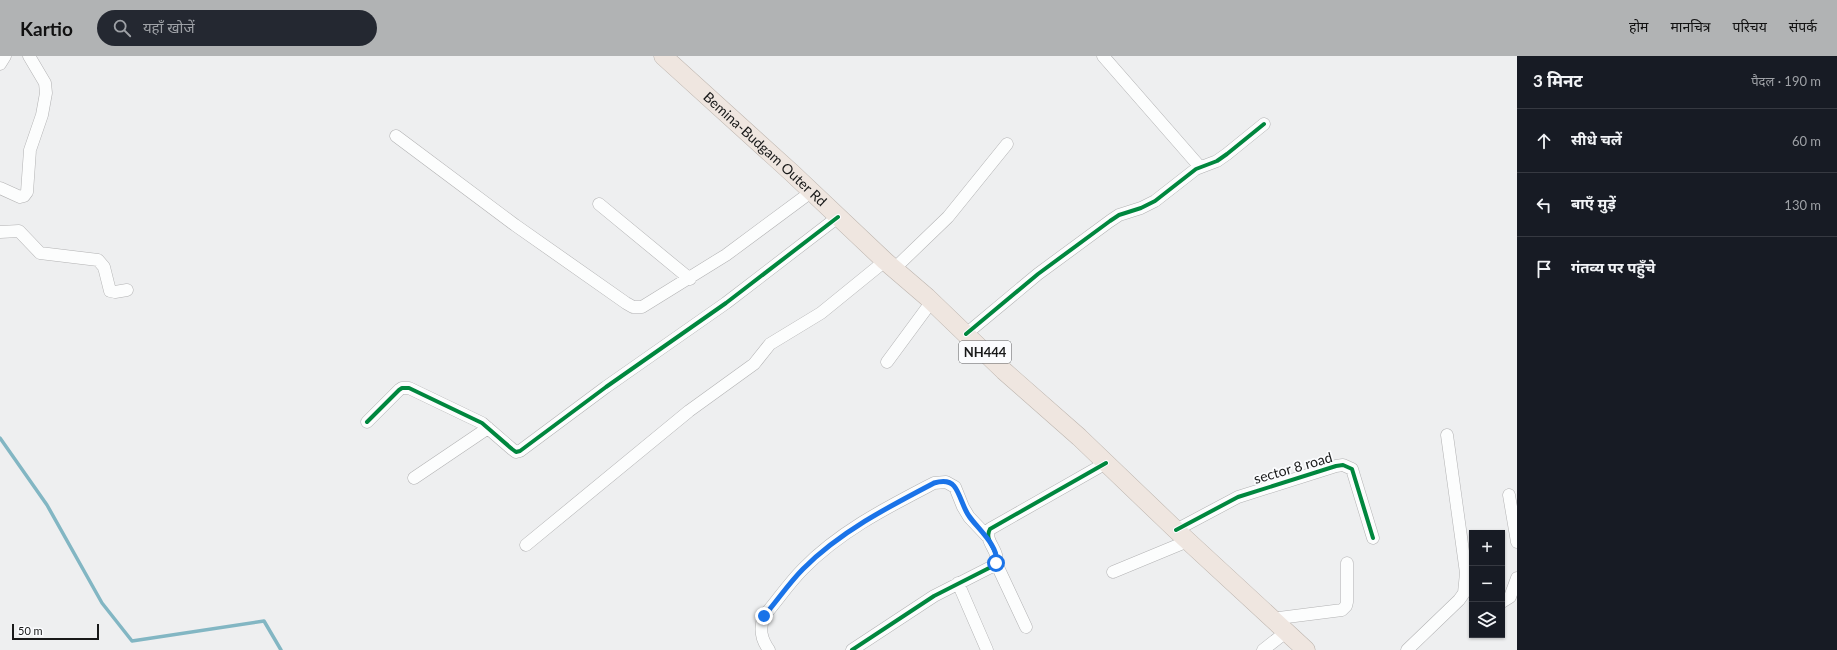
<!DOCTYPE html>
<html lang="hi">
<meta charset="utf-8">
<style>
:root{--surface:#171b24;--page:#242831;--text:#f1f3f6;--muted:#9ea1a6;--line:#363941;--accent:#b1b3b4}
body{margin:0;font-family:Lato,"Noto Sans Devanagari",sans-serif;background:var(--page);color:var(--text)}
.controls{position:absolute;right:12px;bottom:12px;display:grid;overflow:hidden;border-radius:0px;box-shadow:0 1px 3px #0004}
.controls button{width:36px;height:36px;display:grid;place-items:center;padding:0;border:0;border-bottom:1px solid var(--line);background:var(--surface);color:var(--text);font:20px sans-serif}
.scale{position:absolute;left:12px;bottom:10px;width:87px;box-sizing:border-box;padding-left:4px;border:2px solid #181919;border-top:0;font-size:11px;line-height:14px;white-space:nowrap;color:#181919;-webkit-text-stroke:3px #fbfcfe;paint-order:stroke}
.stop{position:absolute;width:12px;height:12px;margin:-9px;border:3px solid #1a73e8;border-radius:50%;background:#fff}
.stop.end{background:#1a73e8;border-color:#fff;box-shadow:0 1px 4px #0008}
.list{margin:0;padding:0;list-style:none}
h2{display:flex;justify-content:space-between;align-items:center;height:52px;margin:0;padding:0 16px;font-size:17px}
h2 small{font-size:13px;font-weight:400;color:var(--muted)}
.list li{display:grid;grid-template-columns:26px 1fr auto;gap:12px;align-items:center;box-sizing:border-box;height:64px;padding:0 16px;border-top:1px solid var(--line)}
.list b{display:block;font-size:15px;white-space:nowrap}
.list em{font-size:13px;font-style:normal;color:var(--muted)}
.icon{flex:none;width:22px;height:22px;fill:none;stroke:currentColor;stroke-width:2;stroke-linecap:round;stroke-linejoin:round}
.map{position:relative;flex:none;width:1517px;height:594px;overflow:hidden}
header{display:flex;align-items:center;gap:24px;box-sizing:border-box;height:56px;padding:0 20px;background:var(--accent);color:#111}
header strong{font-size:19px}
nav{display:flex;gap:22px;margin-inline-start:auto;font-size:14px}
.search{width:280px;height:36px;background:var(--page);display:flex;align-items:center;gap:10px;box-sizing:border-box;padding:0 14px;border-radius:22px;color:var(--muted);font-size:15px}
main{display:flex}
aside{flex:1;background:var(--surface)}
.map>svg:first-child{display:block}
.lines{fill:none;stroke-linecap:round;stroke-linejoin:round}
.stream{stroke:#82b6c3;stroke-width:3.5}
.minor-casing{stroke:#b2b2b3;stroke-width:13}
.highway-casing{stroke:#bcb4ad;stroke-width:19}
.minor{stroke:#fcfdfd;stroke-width:12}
.highway{stroke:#efe6e0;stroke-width:18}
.cycleway-casing{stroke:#fbfcfe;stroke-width:6}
.cycleway{stroke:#00873e;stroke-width:4}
.route{stroke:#1a73e8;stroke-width:5}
.labels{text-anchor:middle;stroke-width:3.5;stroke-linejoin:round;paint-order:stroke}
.shield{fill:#fbfcfe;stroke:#5c5d5e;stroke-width:1}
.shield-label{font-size:13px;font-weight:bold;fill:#181919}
.street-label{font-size:14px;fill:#181919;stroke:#fbfcfe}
</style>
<header>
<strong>Kartio</strong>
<div class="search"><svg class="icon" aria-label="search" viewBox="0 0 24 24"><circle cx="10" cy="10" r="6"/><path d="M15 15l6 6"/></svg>यहाँ खोजें</div>
<nav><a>होम</a><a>मानचित्र</a><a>परिचय</a><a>संपर्क</a></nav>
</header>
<main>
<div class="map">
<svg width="1517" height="594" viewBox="0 0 1517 594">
<rect width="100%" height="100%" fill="#eeeff0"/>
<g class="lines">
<path class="stream" d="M0,382l47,67 55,98 30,38 132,-20 17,29"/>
<g class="minor-casing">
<path id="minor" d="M1103,0l97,111
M0,8l5,-8
M396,80l119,89 111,78 7,4h9l84,-52 85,-63
M0,132l20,9 4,-1 3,-4 3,-42 12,-35 4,-22 -1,-10 -16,-27
M599,148l91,75
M0,176l19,-1 21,22 58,7 6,7 6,24 5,1 12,-2
M894,213l54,-52 59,-73
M966,278l72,-60 72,-53 9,-6 22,-7 14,-7 41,-32 21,-8 10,-7 37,-30
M887,306l45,-61
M367,366l32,-32 3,-2h7l73,35 30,26 4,3 4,-1 86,-64 120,-84 112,-86
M414,422l74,-50
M1509,439l8,47
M1176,474l62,-33 98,-31 7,-1 9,4 21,69
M526,489l163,-134 65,-47 16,-20 51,-31 64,-52
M996,507l30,64
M1113,516l75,-31
M958,527l29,67
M1502,546l8,-5 7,-19
M1271,563l71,-9 4,-4 1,-4v-39
M769,594c-8,-11 -10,-21 -5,-34 13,-15 25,-33 39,-47 37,-38 85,-62 131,-86l12,-1 9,5 8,20 6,10 18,19
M852,594l82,-54 59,-30c12,-12 -11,-24 -3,-37l116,-66
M1263,594l23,-18
M1407,594l52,-50 5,-7 2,-20 -19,-138"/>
</g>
<g class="highway-casing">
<g id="highway">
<path id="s1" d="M663,0l129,117 93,88 42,36 77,74 75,66 97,93 130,120"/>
</g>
</g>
<use href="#minor" class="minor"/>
<use href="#highway" class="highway"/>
<g class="cycleway-casing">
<path id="cycleway" d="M966,278l72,-60 72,-53 9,-6 22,-7 14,-7 41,-32 21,-8 10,-7 37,-30
M367,366l32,-32 3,-2h7l73,35 30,26 4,3 4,-1 86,-64 120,-84 112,-86
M1176,474l62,-33 98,-31 7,-1 9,4 21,69
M852,594l82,-54 59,-30c12,-12 -11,-24 -3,-37l116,-66"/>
</g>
<use href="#cycleway" class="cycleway"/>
</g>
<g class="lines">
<path class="route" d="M764,560c13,-15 25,-33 39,-47 37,-37 85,-62 131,-86 7,-2 15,-3 20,3 6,7 9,22 15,30 8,12 31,31 27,47"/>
</g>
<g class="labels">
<rect class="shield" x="959" y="285" width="52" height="22" rx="3"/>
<g class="shield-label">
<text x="985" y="301">NH444</text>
</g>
<g class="street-label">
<text dy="5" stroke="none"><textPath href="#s1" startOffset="138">Bemina-Budgam Outer Rd</textPath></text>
<text transform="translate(1293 412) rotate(-16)" y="5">sector 8 road</text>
</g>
</g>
</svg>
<div class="controls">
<button>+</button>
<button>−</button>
<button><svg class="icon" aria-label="layers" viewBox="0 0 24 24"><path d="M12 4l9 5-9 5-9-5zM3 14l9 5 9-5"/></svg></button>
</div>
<div class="scale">50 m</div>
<div class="stop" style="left:996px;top:507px"></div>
<div class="stop end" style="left:764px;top:560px"></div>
</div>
<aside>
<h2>3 मिनट<small>पैदल · 190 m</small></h2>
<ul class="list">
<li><svg class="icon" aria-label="ahead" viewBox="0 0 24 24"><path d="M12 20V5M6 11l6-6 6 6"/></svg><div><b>सीधे चलें</b></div><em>60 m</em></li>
<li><svg class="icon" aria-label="left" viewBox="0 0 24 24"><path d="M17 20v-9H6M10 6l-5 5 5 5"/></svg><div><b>बाएँ मुड़ें</b></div><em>130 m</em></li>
<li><svg class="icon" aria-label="arrive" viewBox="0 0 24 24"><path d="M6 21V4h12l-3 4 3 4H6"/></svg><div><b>गंतव्य पर पहुँचे</b></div></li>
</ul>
</aside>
</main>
